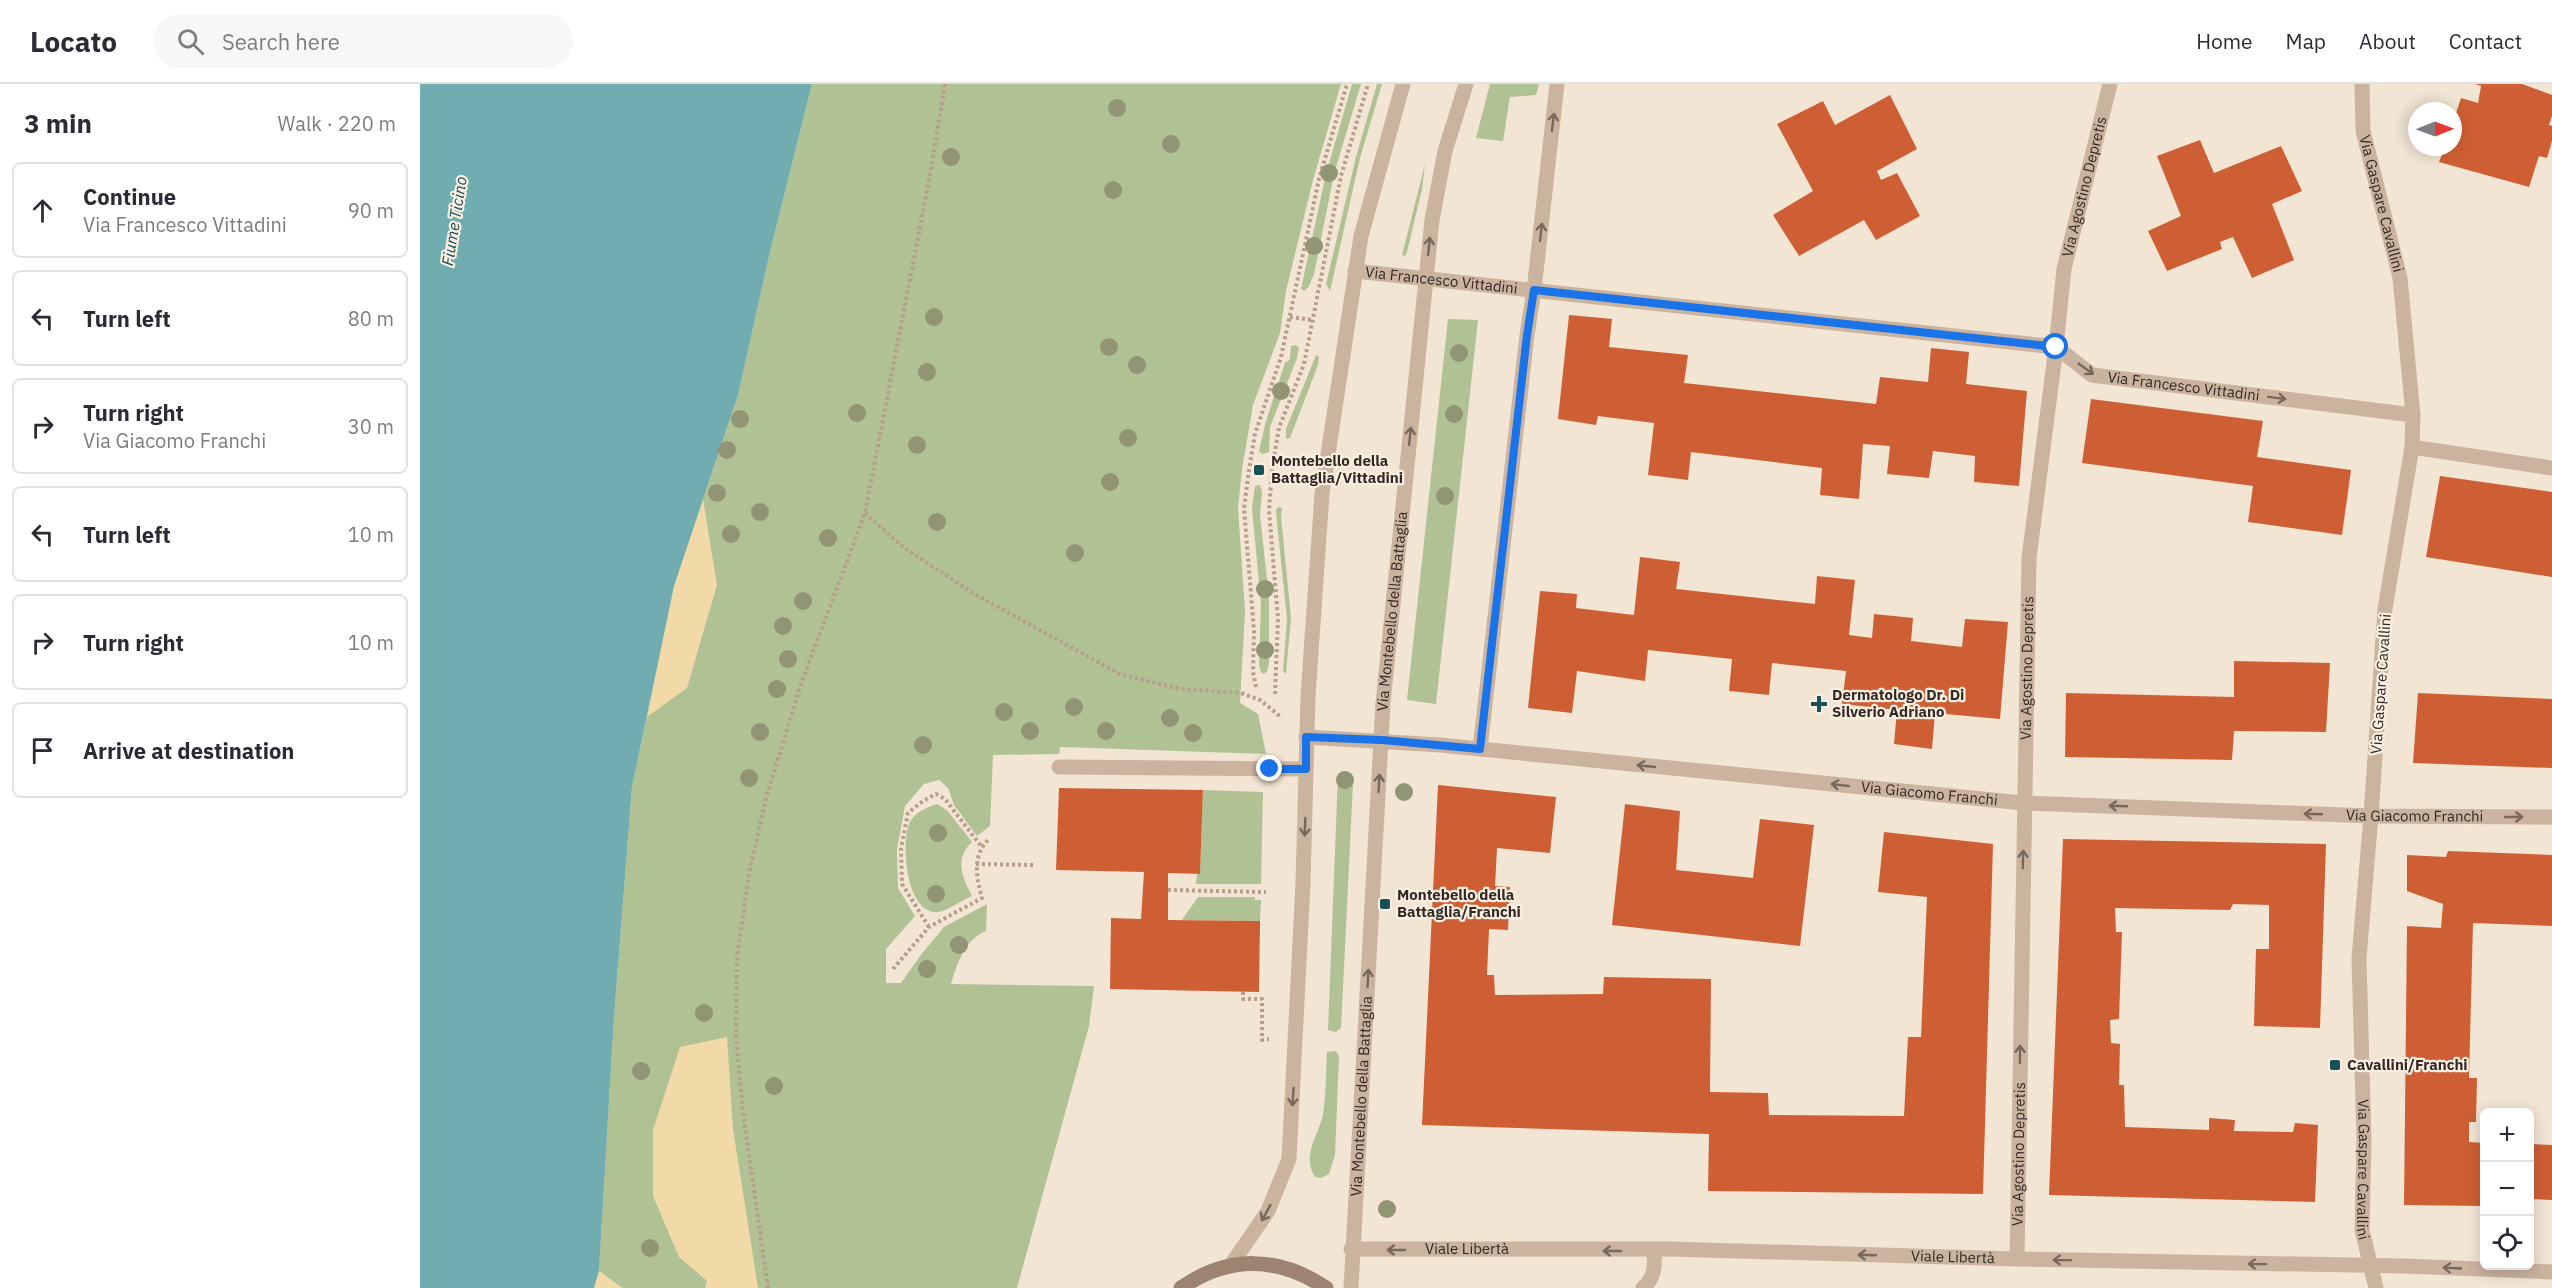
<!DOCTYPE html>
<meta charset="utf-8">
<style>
:root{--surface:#fff;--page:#f7f7f7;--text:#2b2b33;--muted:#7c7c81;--line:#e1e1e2}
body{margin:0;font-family:"IBM Plex Sans",sans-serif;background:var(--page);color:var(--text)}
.controls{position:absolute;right:18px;bottom:18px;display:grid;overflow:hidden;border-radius:9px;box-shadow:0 3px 15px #0003}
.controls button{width:54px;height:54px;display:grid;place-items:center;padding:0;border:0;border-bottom:2px solid var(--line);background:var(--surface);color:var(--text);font:30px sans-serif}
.compass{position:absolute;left:1988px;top:18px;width:54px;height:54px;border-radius:50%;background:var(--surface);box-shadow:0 3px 15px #0003;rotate:89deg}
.stop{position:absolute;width:18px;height:18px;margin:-14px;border:4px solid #1a73e8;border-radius:50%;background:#fff}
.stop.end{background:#1a73e8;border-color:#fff;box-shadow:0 2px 6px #0008}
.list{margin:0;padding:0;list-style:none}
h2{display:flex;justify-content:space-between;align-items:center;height:78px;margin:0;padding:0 24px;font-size:26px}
h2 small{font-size:20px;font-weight:400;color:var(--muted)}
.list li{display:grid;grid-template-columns:39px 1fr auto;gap:18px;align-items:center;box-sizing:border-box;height:96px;margin:0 12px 12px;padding:0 12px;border:2px solid var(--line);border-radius:9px}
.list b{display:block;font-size:22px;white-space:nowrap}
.list p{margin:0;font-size:20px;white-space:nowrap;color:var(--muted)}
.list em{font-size:20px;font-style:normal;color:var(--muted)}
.icon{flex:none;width:33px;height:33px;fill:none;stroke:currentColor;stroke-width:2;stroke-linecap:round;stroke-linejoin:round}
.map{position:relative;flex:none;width:2132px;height:1204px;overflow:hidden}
header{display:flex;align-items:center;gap:36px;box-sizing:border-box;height:84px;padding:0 30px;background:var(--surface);border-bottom:2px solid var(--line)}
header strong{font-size:28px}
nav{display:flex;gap:33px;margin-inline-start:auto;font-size:21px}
.search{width:420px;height:54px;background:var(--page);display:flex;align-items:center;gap:15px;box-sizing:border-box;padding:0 21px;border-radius:33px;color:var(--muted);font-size:22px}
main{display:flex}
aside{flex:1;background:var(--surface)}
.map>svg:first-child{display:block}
.green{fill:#b0c194}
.sand{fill:#f1daa7}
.water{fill:#71acb0}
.building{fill:#ce5f35}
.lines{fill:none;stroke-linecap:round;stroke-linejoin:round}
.path{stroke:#b69e8a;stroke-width:4;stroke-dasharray:3 3;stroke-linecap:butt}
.service{stroke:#cab4a0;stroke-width:15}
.minor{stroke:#cab4a0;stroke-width:15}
.secondary{stroke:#9d8371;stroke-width:15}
.tree{fill:#919574}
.oneway{stroke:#77685c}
.route{stroke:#1a73e8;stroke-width:8}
.poi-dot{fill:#175057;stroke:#faefe0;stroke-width:2}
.labels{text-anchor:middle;stroke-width:4.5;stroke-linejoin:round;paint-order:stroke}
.street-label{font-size:15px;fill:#332924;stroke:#faefe0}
.poi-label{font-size:15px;font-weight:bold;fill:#332924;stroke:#faefe0;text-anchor:start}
.water-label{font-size:16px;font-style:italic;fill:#175057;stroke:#faefe0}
</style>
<header>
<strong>Locato</strong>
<div class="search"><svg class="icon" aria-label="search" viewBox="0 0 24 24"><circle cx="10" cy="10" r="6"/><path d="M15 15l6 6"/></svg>Search here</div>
<nav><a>Home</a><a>Map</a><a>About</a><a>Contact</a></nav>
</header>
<main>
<aside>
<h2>3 min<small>Walk · 220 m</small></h2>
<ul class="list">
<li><svg class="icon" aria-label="ahead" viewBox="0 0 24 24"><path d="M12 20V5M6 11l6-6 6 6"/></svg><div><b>Continue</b><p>Via Francesco Vittadini</p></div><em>90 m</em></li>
<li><svg class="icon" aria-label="left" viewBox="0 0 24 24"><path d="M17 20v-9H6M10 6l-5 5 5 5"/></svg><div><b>Turn left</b></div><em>80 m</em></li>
<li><svg class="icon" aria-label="right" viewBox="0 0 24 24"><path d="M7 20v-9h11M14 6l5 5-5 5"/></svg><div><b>Turn right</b><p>Via Giacomo Franchi</p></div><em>30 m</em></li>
<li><svg class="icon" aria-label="left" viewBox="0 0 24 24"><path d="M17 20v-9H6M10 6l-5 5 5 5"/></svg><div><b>Turn left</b></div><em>10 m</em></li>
<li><svg class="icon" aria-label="right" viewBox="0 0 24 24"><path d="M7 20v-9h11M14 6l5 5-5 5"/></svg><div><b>Turn right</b></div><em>10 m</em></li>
<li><svg class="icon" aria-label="arrive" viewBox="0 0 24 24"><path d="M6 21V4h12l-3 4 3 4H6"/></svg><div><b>Arrive at destination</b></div></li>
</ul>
</aside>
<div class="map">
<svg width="2132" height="1204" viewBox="0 0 2132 1204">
<rect width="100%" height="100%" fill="#f2e5d4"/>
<path class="green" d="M392,0h529l-28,96 -27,111 -6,42 -27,72 -11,64 -4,39 7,103 -5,92 18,11 8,40 -206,-7 -1,7 -66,1 -3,71 -13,10 -23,-31 -6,-17 -9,-8 -15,4 -19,22 -8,43 1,39 17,28 -29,33v34h15l19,-27 24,-29 43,-23 -1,27c-21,8 -29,33 -35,53l143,2 -5,40 -72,262h-395l-23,-17 15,-254 18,-230 42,-201 64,-191 32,-143z
M932,0h9l-27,90 -20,100 -5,12 -5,5 -3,-2 25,-115z
M957,0h5l-22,74 -30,133 -4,-7 30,-127z
M1070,0h49l-3,11 -26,2 -7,44 -27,-3z
M1005,80l-3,25 -15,63 -2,4 -3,-1z
M1028,235l30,1 -42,384 -29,-4z
M875,261l4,2 -2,11 -27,69 -1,25 -7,2 -3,-3 7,-30 19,-58 5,-4 1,-13z
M896,271l3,2 -1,8 -28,73 -4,1v-10z
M840,401l2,7 -2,23 9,83v65l-2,8 -3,3 -3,-2 -2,-6 2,-62 -9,-96 3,-22z
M858,423l4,1 -1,8 10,102 -5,56 -3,-3 4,-52 -10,-97 -1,-12z
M922,687l8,3 3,9 -12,245 -5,4 -8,-2 10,-256z
M783,706l60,2 -2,92h-65l1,-10h3z
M517,720l10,6 25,32c-18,17 -10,35 0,54 -10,4 -23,14 -33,16 -33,5 -39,-70 -29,-90 5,-10 17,-15 27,-18z
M778,813h57v3h6l-1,21 -78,-1z
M916,967l3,5 -4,99 -6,19 -8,4 -6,-1c-14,-22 4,-42 8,-63 3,-20 3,-42 4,-62z"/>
<path class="sand" d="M283,415l14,86 -30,103 -40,29 27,-131z
M307,953l6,92 25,159h-53l2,-7 -28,-24 -26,-61v-66l27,-83z
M179,1187l23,17h-28z"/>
<path class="water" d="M0,0h392l-42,168 -32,143 -64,191 -42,201 -18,230 -15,254 -5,17h-174z"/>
<path class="building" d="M2055,0h47l30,11v21l-3,9 3,1v15l-5,17 -8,-2 -10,31 -90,-25 6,-15h8v-25l8,-24 17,5 3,-17z
M1470,11l27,54 -40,22 4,9 16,-7 23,43 -44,24 -12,-20 -65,36 -26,-41 40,-24 -36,-67 46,-23 12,24z
M1780,56l14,33 67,-27 21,45 -30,13 22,56 -42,18 -19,-41 -13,5 2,7 -55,22 -19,-40 33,-15 -24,-60z
M1149,231l43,4 -3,28 79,8 -4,28 192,21 4,-27 48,5 3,-34 38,4 -3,32 61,7 -8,95 -45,-4 1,-26 -42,-5 -4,27 -42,-4 3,-28 -27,-2 -4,55 -39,-4 2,-27 -131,-16 -3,28 -40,-5 6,-52 -56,-7 -2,9 -38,-6z
M1671,315l172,22 -6,36 94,13 -9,65 -94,-13 5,-36 -171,-23z
M2020,392l112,16v85l-126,-20z
M1220,473l40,5 -4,27 139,15 2,-28 38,4 -6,55 23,3 2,-24 39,4 -2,23 51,6 3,-28 43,3 -8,97 -65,-6 -3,36 -38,-5 3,-34 -55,-6 4,-33 -74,-8 -3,32 -40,-4 3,-32 -84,-9 -3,31 -68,-10 -5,42 -44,-5 12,-117 37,3 -1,14 58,7z
M1814,577l96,2 -4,69 -92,-1 -2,29 -167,-3 1,-64 168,4z
M1998,609l134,6v69l-139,-5z
M1018,701l118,12 -6,56 -53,-5 -2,38 15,1 -2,43 -19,-1 -2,46h7l1,20 108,-1 1,-17 107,2 -1,113 58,1 1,22 135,1 4,-79h13l6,-140 -49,-5 6,-60 109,12 -10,350 -275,-3 1,-57 -287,-9z
M639,704l144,2 -3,84 -32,-1v47l92,1 -1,71 -149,-3 1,-71 30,1 3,-47 -88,-2z
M1205,720l55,7 -4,59 77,8 7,-59 54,6 -14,121 -188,-21z
M1643,755l263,5 -6,184 -66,-2 2,-77h13v-44l-36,-1 -3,6 -115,-2 1,24h6l-3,87 -9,1 1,23 9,1 -1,41h5l1,42 84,3v-12l26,2 -1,11 59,1 2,-9 23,2 -3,77 -266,-7z
M2028,767l104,4v71l-79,-3 -4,155h8l-1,44h-7v20l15,1v63l-80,-1 3,-279 34,2 2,-24 -36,-13v-36l39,2z
M2110,1060l22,1v55l-22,-1z"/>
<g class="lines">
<path class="path" d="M870,233l23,3
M445,429l38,34 73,48 144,79 60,15 61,4 19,7 21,17
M836,603l-3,-15 1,-41 -10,-123 5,-38 6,-36 26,-77 38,-178 28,-95
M855,610l3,-75 -9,-109 3,-41 7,-41 25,-64 37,-188 27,-92
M556,780l59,1
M748,806l98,2
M509,843l-27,-43 -1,-35 7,-36 15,-12 13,-7 9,5 36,47
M473,885l36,-42 53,-29c-6,-21 -10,-44 8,-60
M823,908v7h19v41l7,-1
M348,1204l-25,-175 -7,-77 1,-79 12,-83 17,-76 35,-114 64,-171 65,-338 15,-91"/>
<path class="service" d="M1114,206l23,-206
M639,683l247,2
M1223,1204c12,-10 12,-23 11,-37"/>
<g class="minor">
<path id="s1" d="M1942,0l1,47 37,147 13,137 -1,32 -27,162 -14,207 -12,142 5,182 -2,90 14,58"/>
<path id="s2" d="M935,187l701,76 36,28 321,40"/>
<path d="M1992,363l140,21"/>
<path id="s3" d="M886,653l134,8 583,58 348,13 181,1"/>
<path d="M1060,665l47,-414 7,-45"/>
<path id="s4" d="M931,1165h319l347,10 388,7 147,6"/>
<path id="s5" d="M1597,1175l12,-701 27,-211 8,-78 46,-185"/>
<path d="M811,1181l37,-54 21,-52 14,-276 5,-187 14,-202 39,-258 42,-152"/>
<path id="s6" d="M931,1204l32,-585 49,-483 13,-69 21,-67"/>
</g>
<path class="secondary" d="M761,1204c48,-33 97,-32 145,0"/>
</g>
<g class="tree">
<circle cx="697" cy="24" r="9"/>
<circle cx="751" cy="60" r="9"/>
<circle cx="531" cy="73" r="9"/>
<circle cx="909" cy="89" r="9"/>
<circle cx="693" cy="106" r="9"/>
<circle cx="894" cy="162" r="9"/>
<circle cx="514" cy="233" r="9"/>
<circle cx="689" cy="263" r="9"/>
<circle cx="1039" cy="269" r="9"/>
<circle cx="717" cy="281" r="9"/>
<circle cx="507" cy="288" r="9"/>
<circle cx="861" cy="307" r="9"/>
<circle cx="437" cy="329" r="9"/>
<circle cx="1034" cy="330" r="9"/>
<circle cx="320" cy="335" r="9"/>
<circle cx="708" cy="354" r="9"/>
<circle cx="497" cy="361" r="9"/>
<circle cx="307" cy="366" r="9"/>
<circle cx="690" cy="398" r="9"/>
<circle cx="297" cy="409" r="9"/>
<circle cx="1025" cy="412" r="9"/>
<circle cx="340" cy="428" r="9"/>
<circle cx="517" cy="438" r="9"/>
<circle cx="311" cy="450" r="9"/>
<circle cx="408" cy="454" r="9"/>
<circle cx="655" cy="469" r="9"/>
<circle cx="845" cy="505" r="9"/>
<circle cx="383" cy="517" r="9"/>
<circle cx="363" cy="542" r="9"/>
<circle cx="845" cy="566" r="9"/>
<circle cx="368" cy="575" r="9"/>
<circle cx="357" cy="605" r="9"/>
<circle cx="654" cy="623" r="9"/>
<circle cx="584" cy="628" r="9"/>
<circle cx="750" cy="634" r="9"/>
<circle cx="610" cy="647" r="9"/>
<circle cx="686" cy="647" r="9"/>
<circle cx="340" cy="648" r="9"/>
<circle cx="773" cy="649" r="9"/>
<circle cx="503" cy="661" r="9"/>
<circle cx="329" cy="694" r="9"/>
<circle cx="925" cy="696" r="9"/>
<circle cx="984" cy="708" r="9"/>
<circle cx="518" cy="749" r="9"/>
<circle cx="516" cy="810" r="9"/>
<circle cx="539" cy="861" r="9"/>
<circle cx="507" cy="885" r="9"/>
<circle cx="284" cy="929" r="9"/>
<circle cx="221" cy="987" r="9"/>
<circle cx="354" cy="1002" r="9"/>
<circle cx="967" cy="1125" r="9"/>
<circle cx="230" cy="1164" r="9"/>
</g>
<defs><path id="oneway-shaft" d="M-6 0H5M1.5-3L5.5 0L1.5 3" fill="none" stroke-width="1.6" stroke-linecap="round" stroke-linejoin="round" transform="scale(1.5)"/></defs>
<g class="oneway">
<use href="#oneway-shaft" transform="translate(1133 38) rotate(-83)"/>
<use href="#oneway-shaft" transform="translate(1121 148) rotate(-84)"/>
<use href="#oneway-shaft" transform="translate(1009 162) rotate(-84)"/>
<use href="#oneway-shaft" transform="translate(1666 285) rotate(35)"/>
<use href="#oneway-shaft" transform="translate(1857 314) rotate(7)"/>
<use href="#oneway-shaft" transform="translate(990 352) rotate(-84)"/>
<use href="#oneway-shaft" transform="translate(1226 682) rotate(-174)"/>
<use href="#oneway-shaft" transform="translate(959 699) rotate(-87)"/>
<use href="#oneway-shaft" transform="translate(1420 701) rotate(-174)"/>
<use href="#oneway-shaft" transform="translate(1698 722) rotate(-178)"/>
<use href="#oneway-shaft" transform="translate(1893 730) rotate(-178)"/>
<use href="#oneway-shaft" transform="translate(2094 733)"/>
<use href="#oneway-shaft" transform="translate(885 743) rotate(92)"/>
<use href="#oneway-shaft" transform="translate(1603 775) rotate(-89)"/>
<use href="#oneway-shaft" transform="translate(948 894) rotate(-87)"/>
<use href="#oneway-shaft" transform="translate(1600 970) rotate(-89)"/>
<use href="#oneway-shaft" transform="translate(873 1013) rotate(94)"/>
<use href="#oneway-shaft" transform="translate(846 1129) rotate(119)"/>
<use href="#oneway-shaft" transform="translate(976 1166) rotate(-180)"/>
<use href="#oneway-shaft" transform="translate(1192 1167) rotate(-180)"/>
<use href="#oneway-shaft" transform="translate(1447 1171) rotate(-178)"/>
<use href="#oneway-shaft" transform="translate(1642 1176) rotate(-179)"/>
<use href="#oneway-shaft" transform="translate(1837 1180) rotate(-179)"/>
<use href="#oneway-shaft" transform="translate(2032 1184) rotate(-177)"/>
</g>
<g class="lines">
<path class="route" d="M850,685h36v-32l76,3 98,9 47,-414 7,-45 522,57"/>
</g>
<g class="poi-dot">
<rect x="833" y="380" width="12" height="12" rx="3"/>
<path d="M1396 611h6v6h6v6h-6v6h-6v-6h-6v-6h6z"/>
<rect x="959" y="814" width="12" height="12" rx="3"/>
<rect x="1909" y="975" width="12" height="12" rx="3"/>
</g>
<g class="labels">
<g class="street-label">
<text dy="5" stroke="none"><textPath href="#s5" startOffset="1077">Via Agostino Depretis</textPath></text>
<text dy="5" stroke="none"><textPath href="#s1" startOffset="122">Via Gaspare Cavallini</textPath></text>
<text dy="5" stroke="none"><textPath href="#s2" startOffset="87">Via Francesco Vittadini</textPath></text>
<text dy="5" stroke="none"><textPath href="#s2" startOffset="843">Via Francesco Vittadini</textPath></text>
<text dy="5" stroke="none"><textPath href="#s6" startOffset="678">Via Montebello della Battaglia</textPath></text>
<text dy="5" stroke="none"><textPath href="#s5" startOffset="591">Via Agostino Depretis</textPath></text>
<text transform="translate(1961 600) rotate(-86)" y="5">Via Gaspare Cavallini</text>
<text dy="5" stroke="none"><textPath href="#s3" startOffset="626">Via Giacomo Franchi</textPath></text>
<text dy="5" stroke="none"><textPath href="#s3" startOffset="1112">Via Giacomo Franchi</textPath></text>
<text dy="5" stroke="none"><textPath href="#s6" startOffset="192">Via Montebello della Battaglia</textPath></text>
<text dy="5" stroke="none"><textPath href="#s5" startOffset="105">Via Agostino Depretis</textPath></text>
<text dy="5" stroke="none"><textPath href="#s1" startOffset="1094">Via Gaspare Cavallini</textPath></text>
<text dy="5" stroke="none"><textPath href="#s4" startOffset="116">Viale Libertà</textPath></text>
<text dy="5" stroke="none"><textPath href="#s4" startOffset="602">Viale Libertà</textPath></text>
</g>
<g class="poi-label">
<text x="851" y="382">Montebello della<tspan x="851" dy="17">Battaglia/Vittadini</tspan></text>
<text x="1412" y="616">Dermatologo Dr. Di<tspan x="1412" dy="17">Silverio Adriano</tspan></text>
<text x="977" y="816">Montebello della<tspan x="977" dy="17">Battaglia/Franchi</tspan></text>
<text x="1927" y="986">Cavallini/Franchi</text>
</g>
<g class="water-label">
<text transform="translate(34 137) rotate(-81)" y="6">Fiume Ticino</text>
</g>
</g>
</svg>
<div class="controls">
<button>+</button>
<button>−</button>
<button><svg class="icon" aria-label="locate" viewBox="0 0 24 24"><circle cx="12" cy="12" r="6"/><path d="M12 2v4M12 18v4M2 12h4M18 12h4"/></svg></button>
</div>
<svg class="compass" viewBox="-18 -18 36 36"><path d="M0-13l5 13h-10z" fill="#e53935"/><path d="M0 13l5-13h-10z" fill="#7c7c81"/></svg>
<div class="stop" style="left:1636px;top:263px"></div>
<div class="stop end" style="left:850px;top:685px"></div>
</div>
</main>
